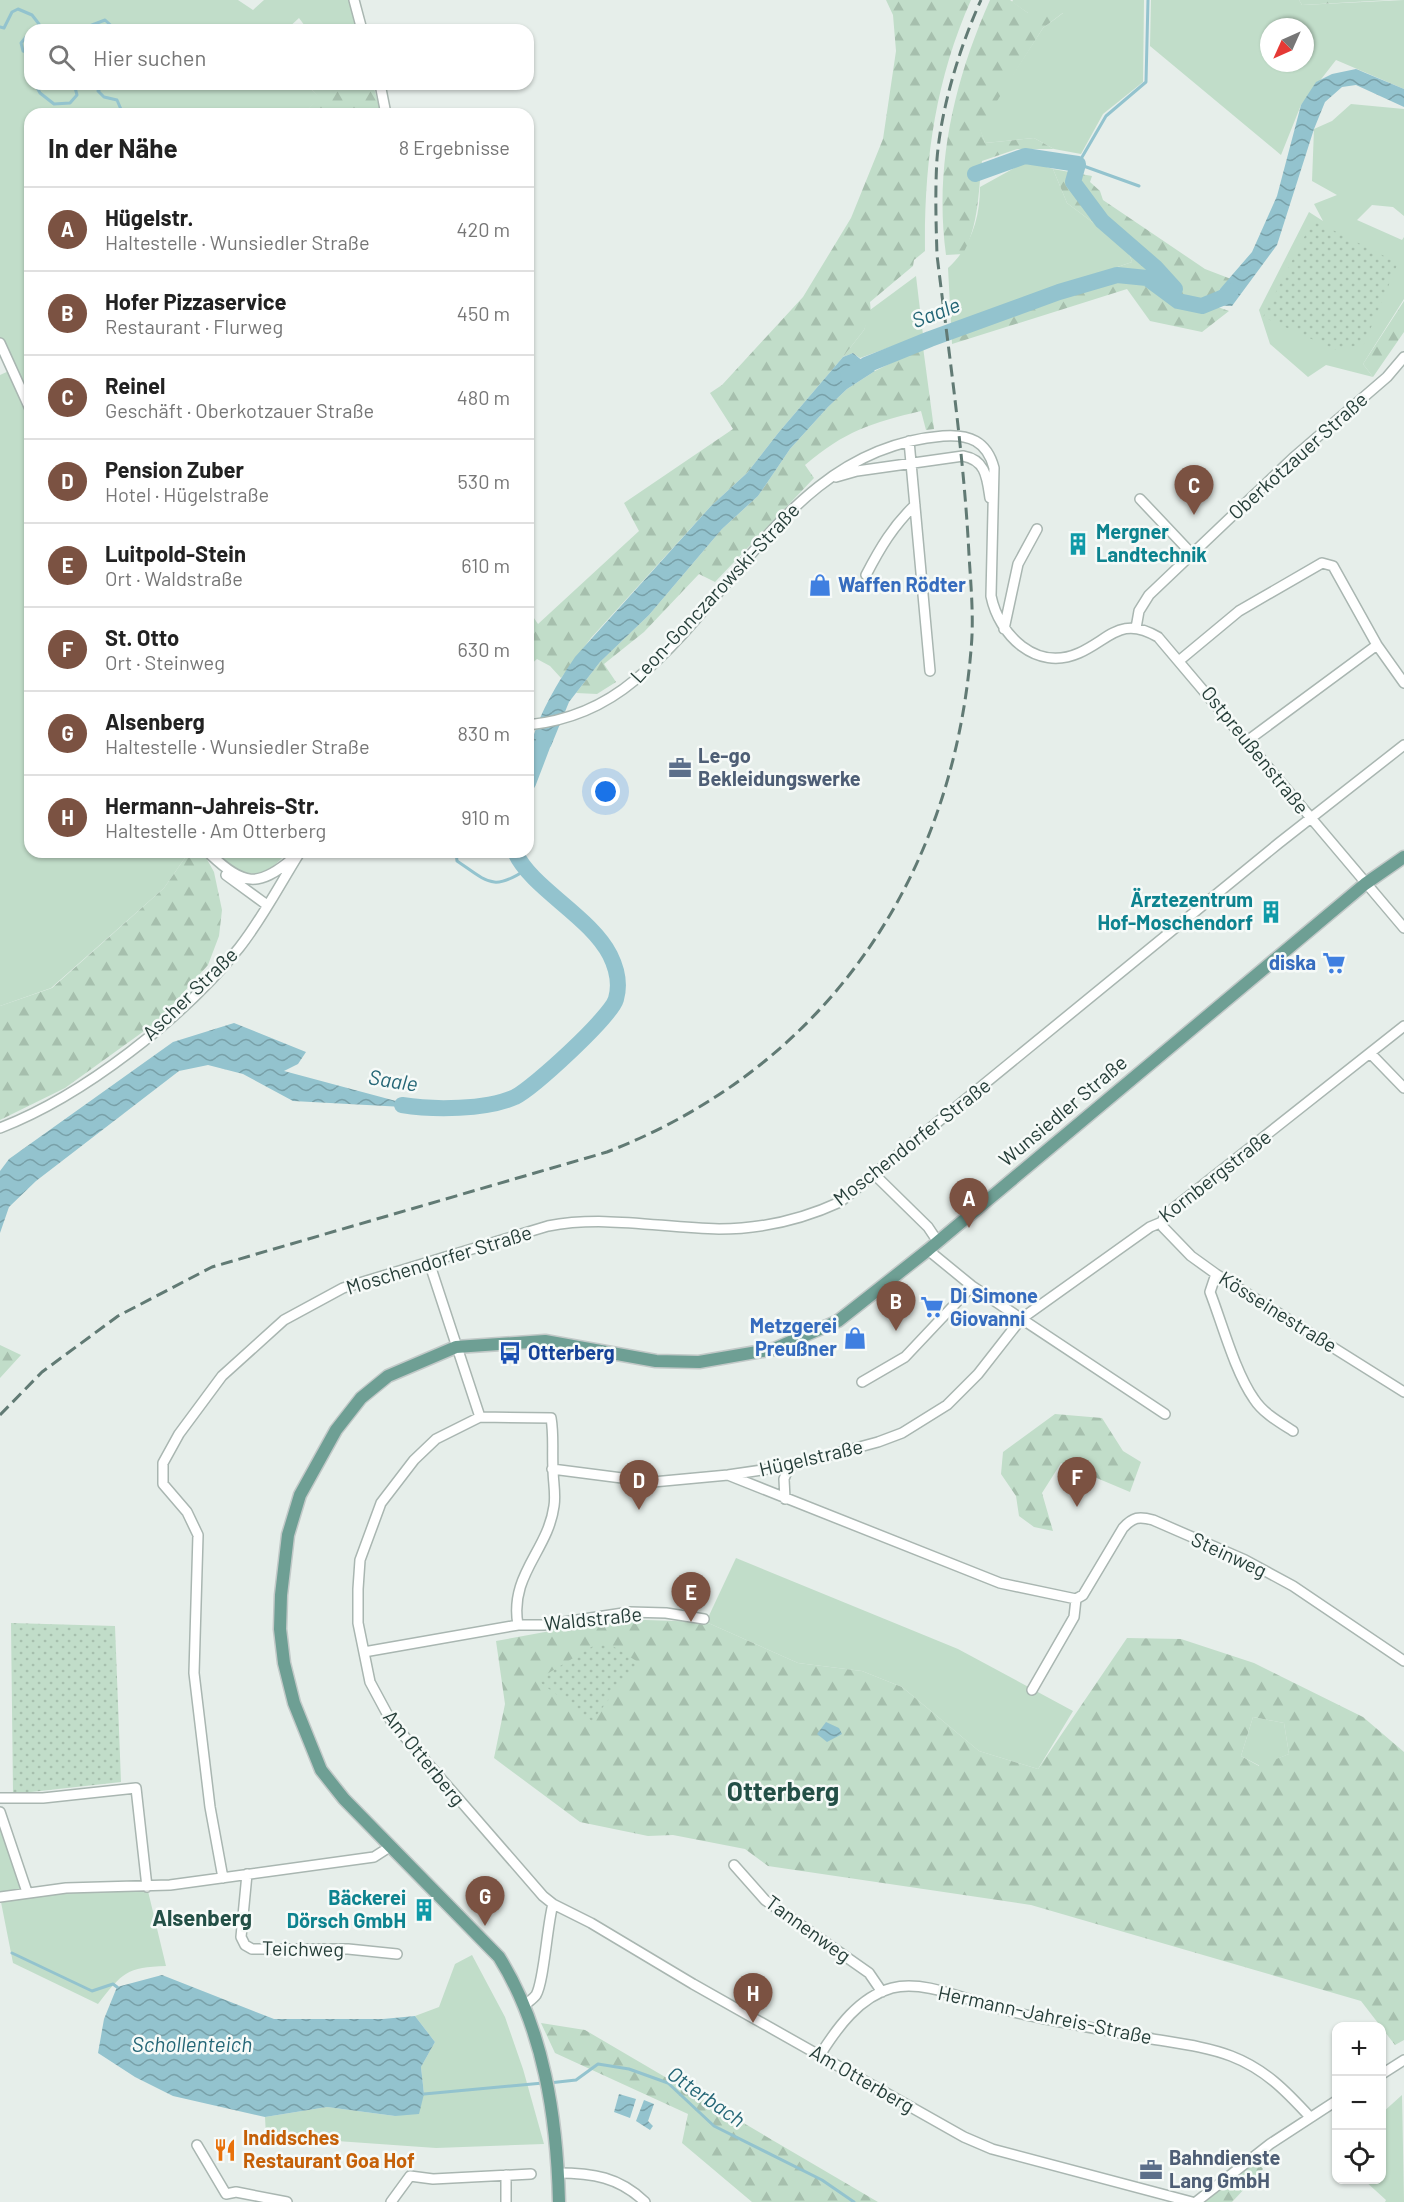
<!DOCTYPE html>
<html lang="de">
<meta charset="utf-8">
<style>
:root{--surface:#fff;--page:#f2f2f2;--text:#222;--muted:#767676;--line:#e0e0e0;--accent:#7b5242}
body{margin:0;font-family:Barlow,sans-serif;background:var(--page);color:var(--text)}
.controls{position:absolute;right:18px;bottom:18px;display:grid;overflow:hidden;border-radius:12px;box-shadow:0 2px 4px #0004}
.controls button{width:54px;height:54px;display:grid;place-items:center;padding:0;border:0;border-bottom:2px solid var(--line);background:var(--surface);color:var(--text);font:30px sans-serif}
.compass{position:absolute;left:1260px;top:18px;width:54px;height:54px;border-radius:50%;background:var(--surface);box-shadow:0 2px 4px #0004;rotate:225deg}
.you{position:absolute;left:606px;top:792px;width:21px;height:21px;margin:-15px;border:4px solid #fff;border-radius:50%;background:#1a73e8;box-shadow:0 0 0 9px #1a73e833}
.badge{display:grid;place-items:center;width:39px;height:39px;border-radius:50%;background:var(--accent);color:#fff;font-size:20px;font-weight:700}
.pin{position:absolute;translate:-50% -50px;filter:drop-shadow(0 2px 3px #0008)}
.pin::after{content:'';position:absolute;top:32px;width:21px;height:18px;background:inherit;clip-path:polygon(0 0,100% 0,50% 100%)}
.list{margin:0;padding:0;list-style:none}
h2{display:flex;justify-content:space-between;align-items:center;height:78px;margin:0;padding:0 24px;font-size:26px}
h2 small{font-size:20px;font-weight:400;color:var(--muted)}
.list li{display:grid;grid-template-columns:39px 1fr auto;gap:18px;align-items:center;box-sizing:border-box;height:84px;padding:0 24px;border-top:2px solid var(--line)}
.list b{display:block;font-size:22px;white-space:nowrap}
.list p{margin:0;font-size:20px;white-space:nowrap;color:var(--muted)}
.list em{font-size:20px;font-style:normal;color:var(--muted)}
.icon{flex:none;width:33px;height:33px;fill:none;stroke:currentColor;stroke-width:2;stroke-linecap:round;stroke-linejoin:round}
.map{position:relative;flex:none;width:1404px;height:2202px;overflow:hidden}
.search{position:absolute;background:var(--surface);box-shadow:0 2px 4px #0004;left:24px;top:24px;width:510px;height:66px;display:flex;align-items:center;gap:15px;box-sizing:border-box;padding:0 21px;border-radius:18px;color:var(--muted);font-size:22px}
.panel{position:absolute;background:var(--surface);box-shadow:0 2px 4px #0004;left:24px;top:108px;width:510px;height:750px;border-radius:18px}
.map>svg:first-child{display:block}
.grass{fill:#c1ddc9;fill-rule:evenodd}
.forest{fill:url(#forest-firs);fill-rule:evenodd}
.park{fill:url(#park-dots)}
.water{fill:url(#water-waves)}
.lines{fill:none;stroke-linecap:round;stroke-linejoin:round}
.stream{stroke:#93c3ce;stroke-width:3}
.river{stroke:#93c3ce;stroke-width:16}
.minor-casing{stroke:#a9b6b1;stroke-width:12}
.major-casing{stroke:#c2c9c8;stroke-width:15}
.minor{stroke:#fff;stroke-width:9}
.major{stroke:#6e9f94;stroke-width:12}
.rail{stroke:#617a74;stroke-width:3;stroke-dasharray:12 6;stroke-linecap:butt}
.labels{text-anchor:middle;stroke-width:5;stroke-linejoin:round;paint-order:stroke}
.street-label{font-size:20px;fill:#263e39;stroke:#f6faf8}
.culture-label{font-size:20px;font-weight:bold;fill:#0d838f;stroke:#f6faf8;text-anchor:end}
.shop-label{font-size:20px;font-weight:bold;fill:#366cbe;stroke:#f6faf8;text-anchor:start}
.service-label{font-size:20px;font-weight:bold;fill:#4e5e75;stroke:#f6faf8;text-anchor:start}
.transit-label{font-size:20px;font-weight:bold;fill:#164399;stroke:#f6faf8;text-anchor:start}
.food-label{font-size:20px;font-weight:bold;fill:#c56008;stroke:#f6faf8;text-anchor:start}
.water-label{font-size:21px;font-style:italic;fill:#246676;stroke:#f6faf8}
.quarter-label{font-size:22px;font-weight:bold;fill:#234f46;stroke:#f6faf8}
.district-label{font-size:26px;font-weight:bold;fill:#234f46;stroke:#f6faf8}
</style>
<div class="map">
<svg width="1404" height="2202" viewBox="0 0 1404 2202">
<defs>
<pattern id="forest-firs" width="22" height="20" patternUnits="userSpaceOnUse" patternTransform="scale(1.5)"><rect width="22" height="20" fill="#c1ddc9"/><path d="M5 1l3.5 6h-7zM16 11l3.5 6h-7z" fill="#a6bfad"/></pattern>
<pattern id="park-dots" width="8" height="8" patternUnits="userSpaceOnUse" patternTransform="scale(1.5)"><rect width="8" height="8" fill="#c1ddc9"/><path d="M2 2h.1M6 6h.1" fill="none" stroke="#a6bfad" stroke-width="1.8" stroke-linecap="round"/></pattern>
<pattern id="water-waves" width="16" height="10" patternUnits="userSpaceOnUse" patternTransform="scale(1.5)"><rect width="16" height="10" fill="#93c3ce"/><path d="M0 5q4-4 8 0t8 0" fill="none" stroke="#78a0a8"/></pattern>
</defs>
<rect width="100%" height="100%" fill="#e6eeea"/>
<path class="grass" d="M0,0h238l15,10 11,-10h90l4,30h-50l-9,-12 -13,12h-256v54h276l14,14 -17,16h-273v738h159l-25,36 -113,100 -51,18v-631l11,-5 -11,-25z
M1013,0h131l-1,82 -40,32 -22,40 -27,-5 -20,-11 -49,5 -6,-16 64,-99 20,-15h-35l-16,-11z
M1151,0h148l3,5 102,-5v89l-68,-29 -35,45 -20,50 -131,-109zM1269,27h36v36h-36z
M1351,104l53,5v107l-11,-9 -21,-2 -15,15 45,20 2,-3v62l-41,65 10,13 -47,-12 -18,12 -38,-33 -11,-34 50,-98 14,9 -9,-17 23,-9 -25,-14 2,-52 18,-8z
M1027,161l26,8 14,34 60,45 5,14 -181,62 -3,-56c23,-21 32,-50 32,-81z
M916,276l7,59 -63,23 -7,-5 -10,4 21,-27 6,-20z
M211,852h77l-23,23 -27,-3z
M736,1558l222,91 115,62 -35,58 -59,-18 -77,-64 -40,-16 -64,-8 -92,-41z
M1253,1717l31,6 5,31 -29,12 -19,-10z
M0,1812l27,80 120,-5 19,79c-39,1 -44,7 -68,38l-85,-41 -13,-66z
M472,1955l33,62 18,52 21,75 -108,4 -170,-12 -1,-19 62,-10 68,9 29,-22 -3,-27 14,-25 -20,-26 24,-9 16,-43z
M1402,2095l2,107h-19l1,-2 -22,-20h18v-67z"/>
<path class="forest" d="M886,0h85c-36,81 -47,163 -46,251l-11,9 -1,6 -43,36 1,11 -7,17 -21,27 -64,75 -32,41 -36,33 -120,132 -30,40 -11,-12 -13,-7 -9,8v-58l10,15 101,-93 -15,-28 109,-74 -23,-36 12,-8 81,-88 48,-79 32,-79 13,-88 -3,-36z
M990,0h20l18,13 36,-1 -21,16 -63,100 5,15 49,-5 20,11h-37l-35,12c-4,33 -3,63 -19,93l-17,1c-12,-88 8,-174 44,-255z
M1299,0h91l-88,5z
M307,84h66l8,30h-78l16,-16z
M1053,169l39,7 -2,6 10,9 3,9 102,69 26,10 -11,10 -8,16 17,6 -27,21 -52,-11 -23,-32 -175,55 -1,-20 181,-62 -5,-14 -60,-45z
M1404,301v31l-31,45 -10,-13z
M923,347l11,82 -8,1 -5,-19c-50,12 -76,20 -116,54l9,13 -99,104 -16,-8 -55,58 -40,32 12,18 -19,12 -21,-1 24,-31 49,-47 73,-86 36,-33 32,-47 38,-42 19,-18 28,-18z
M189,852h14l11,20 8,38 -3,26 -11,29 -50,56 -93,67 -65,32v-114l52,-18 112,-100z
M0,1345l21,10 -21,23z
M1055,1414l47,4 21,33 18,11 -11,30 -69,-29 -19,30 11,38 -19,-4 -15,-11 -3,-20 -15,-22 2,-22z
M616,1619l90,3 92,41 64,8 40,16 77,64 59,18 89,-131 54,1 73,24 109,54 41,35v288l-9,5 -34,-44 -330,-96 -263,-39 -23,-17 -72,-14 -25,1 -68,-14 -86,-64 11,-54 -9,-63zM1253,1717l31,6 5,31 -13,5 -15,-8 -2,15 -18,-10z
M541,2023l44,7 293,172h-126l-70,-59 6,-29 -133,-61z
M1256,2161l7,8 -31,33h-27z"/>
<path class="park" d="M1313,220l85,43 -34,81 -28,6 -73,-33z
M11,1623l104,3 6,156 -108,12z
M603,1640l35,22 -46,59 -55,-41z"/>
<path class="water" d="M1356,69l48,20v18l-48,-22 -14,2 -17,15 -11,27 -37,116 -45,61 -20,-1 8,-16 32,-37 25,-56 24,-91 15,-23 16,-8z
M853,353l22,18 -28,18 -19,18 -38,42 -32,47 -36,33 -73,86 -49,47 -31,40 -18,44 -23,23c0,-38 26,-81 47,-112l136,-151 36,-33 32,-41 64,-75z
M234,1023l72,29 -8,12 -14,7 138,37 -129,-7 -50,-27 -35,-9 -29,6 -143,110 -27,26 -9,26v-62l9,-12 164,-117z
M826,1722l13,6 3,6 -15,8 -10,-8z
M162,1975l112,44h109l32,-3 20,26 -14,25 3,27 -5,20 -24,2 -68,-9 -62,10 -92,-21 -38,-19 -37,-24 6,-34 13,-32z
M619,2094l17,5 -6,19 -16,-6z
M644,2100l10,4 -6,17 5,5 -3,4 -14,-9z"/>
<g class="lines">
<path class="stream" d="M0,27l4,1 8,-16 6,-3 14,6 7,9 -1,6
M79,30l26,-10 11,10
M30,36l-4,1 -5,6 2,8 7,2
M35,84l5,9 14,11 16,-1 7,-8 -3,-11
M104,84l-6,7 6,6 13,3 6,14
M1139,186l-61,-22 28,-48 40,-34 2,-82
M456,852l1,9c31,21 36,31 70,8
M12,1953l80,38 21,-7 4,3
M549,2083l27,-3 22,-16 31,5 39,14 46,43 108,54 32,22
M424,2094l119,-11"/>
<path class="river" d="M975,174l50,-18 53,8 -5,18 29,39 53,46 20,22
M848,376l18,-11 64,-26 129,-47 58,-17 30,3 31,23 24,5 27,-11 2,-4
M528,783l16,-42
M402,1105c31,5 84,5 113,-8 18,-9 96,-80 101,-98 4,-14 1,-30 -6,-44 -20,-39 -79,-67 -95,-103"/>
<g class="minor-casing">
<path id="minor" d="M354,0l8,30
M380,84l6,30
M0,343l30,66
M909,441l21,230
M836,477l21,-6 106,-15c23,4 24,22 27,42
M1140,499l52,55
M866,575c14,-27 27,-49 49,-70
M1136,628l3,-17 10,-16 144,-137 94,-81 17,-20
M1004,629l14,-65 19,-35
M1180,660l59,-49 83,-48 11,3 44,79 27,38
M528,725c40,-4 76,-19 107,-45 103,-84 158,-232 308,-244 26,-2 44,5 51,32l-3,128c8,39 45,76 88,57 31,-14 42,-38 79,-16l246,291
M1247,741l130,-96
M211,855c32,30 47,33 81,4
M226,875l41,30
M1371,1054l33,34
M0,1128c83,-32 183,-110 239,-180 23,-29 41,-64 61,-96
M876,1176l52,51 10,15
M1162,1222l1,5 28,29 25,18 188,118
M928,1250l44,36 193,128
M429,1262l51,155
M1216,1274l-6,18c12,31 25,80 44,107 9,14 25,23 39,32
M862,1382l43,-25 67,-71
M552,1469l101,13 75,-7 61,-9 89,-24 24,-9 45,-28 31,-31 43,-55 129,-92 12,-5 3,-7 239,-189
M728,1475l272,108 76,16 7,-4 40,-67c10,-11 16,-12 30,-8l92,40 48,26 111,75
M785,1499l-1,-20 5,-13
M518,1625c-9,-50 30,-74 36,-119 2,-12 -1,-25 -1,-37 -1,-18 1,-34 -2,-51l-71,-1 -44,22 -22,21 -33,43 -21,57 -2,29v34l12,59 21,39 152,175 10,8 38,19 102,61 271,153 28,12 200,53
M364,1652l154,-27h26l86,-13 36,1 38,6
M1032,1690l42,-73 2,-18
M0,1798h43l93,-10 11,99
M0,1812l27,80
M734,1865l31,35 104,73 13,19
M247,1874l-6,63 4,8 7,4h96l49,5
M223,1878l-13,-71 -16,-134 4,-138 -11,-23 -24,-28v-21l16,-29 43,-58 62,-56 59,-32 205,-62c57,-11 114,2 171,3 43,0 82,-9 121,-27l439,-359 125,-98
M0,1897l66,-9 104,-3 204,-28 14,-9
M525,2005c3,-3 8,-6 11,-10 8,-13 11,-70 17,-91
M820,2055c17,-27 39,-58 72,-67 27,-7 60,6 85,14 55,17 113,25 170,36 28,5 58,8 84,18 34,13 55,35 79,61
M1382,2074l22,-14
M197,2145l29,49 10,-2 51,10
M557,2173c36,0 62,4 88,29
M391,2202l19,-26 23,3 98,-5
M506,2202v-27
M1196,2202l74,-58 66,-43"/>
</g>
<g class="major-casing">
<path id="major" d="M559,2202c-2,-84 -15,-173 -60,-245l-155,-158 -23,-29 -27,-67 -10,-40 -4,-34 1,-34 7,-60 12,-40 36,-65 25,-32 27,-22 68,-29 89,-6 111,20 43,1 75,-13 64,-28 90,-71 437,-366 39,-27"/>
</g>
<use href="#minor" class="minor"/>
<use href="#major" class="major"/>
<path class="rail" d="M0,1415l42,-43 76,-56 94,-49 395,-115c217,-84 345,-271 364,-502 3,-31 0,-63 -2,-95 -5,-100 -20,-200 -32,-300 -1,-32 -2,-64 0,-96 4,-51 23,-113 44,-159"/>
</g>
<defs>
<g id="building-bare" transform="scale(1.8)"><path d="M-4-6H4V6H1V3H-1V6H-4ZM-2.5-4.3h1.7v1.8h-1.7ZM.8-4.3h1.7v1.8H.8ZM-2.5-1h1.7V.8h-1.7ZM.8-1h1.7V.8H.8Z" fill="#0f9aa8" stroke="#f6faf8" stroke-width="2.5" paint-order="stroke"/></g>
<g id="shop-bare" transform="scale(1.8)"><path d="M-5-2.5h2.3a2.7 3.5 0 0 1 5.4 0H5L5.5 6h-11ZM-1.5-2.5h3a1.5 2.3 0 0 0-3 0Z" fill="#3f7fe0" stroke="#f6faf8" stroke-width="2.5" paint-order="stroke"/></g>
<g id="office-bare" transform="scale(1.8)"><path d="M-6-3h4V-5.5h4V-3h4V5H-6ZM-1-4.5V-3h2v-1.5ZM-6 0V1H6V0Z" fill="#5c6f8a" stroke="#f6faf8" stroke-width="2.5" paint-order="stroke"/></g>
<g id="supermarket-bare" transform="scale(1.8)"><path d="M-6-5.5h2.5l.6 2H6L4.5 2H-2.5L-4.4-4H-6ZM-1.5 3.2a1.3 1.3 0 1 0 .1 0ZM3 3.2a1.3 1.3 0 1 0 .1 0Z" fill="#3f7fe0" stroke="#f6faf8" stroke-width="2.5" paint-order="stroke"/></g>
<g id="bus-bare" transform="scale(1.8)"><path d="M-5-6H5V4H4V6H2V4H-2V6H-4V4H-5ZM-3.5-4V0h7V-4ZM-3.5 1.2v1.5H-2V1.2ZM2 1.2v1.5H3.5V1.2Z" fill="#1a4fb4" stroke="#f6faf8" stroke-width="2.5" paint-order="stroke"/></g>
<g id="restaurant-bare" transform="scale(1.8)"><path d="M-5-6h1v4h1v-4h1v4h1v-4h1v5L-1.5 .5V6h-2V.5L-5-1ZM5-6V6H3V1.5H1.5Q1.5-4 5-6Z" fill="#e8710a" stroke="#f6faf8" stroke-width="2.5" paint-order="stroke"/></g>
</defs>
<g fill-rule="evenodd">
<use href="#building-bare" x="1078" y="544"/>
<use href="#shop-bare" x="820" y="585"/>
<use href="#office-bare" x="680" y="768"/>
<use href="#building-bare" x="1271" y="912"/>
<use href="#supermarket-bare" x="1334" y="963"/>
<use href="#supermarket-bare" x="932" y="1307"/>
<use href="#shop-bare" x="855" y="1338"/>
<use href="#bus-bare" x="510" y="1353"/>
<use href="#building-bare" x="424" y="1910"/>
<use href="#restaurant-bare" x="225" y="2150"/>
<use href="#office-bare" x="1151" y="2170"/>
</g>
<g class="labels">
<g class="street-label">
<text transform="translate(1298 456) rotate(-42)" y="7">Oberkotzauer Straße</text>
<text transform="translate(715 593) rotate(-47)" y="7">Leon-Gonczarowski-Straße</text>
<text transform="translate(1255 750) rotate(51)" y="7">Ostpreußenstraße</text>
<text transform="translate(190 994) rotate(-44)" y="7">Ascher Straße</text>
<text transform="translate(1063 1111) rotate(-40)" y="7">Wunsiedler Straße</text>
<text transform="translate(912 1142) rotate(-38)" y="7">Moschendorfer Straße</text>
<text transform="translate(1215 1176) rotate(-38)" y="7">Kornbergstraße</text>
<text transform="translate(439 1260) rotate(-17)" y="7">Moschendorfer Straße</text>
<text transform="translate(1278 1312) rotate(32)" y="7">Kösseinestraße</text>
<text transform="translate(811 1458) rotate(-13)" y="7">Hügelstraße</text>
<text transform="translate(1229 1555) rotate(25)" y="7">Steinweg</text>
<text transform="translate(593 1619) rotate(-6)" y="7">Waldstraße</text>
<text transform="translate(424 1758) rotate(51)" y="7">Am Otterberg</text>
<text transform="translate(808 1929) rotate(36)" y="7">Tannenweg</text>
<text transform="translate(303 1949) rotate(1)" y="7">Teichweg</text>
<text transform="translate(1045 2015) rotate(12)" y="7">Hermann-Jahreis-Straße</text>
<text transform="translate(862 2079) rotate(30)" y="7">Am Otterberg</text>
</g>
<g class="culture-label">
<text x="1096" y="539" text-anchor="start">Mergner<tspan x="1096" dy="23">Landtechnik</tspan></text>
<text x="1253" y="907">Ärztezentrum<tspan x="1253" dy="23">Hof-Moschendorf</tspan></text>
<text x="406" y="1905">Bäckerei<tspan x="406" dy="23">Dörsch GmbH</tspan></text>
</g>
<g class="shop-label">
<text x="838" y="592">Waffen Rödter</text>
<text x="1316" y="970" text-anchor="end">diska</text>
<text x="950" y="1303">Di Simone<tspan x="950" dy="23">Giovanni</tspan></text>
<text x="837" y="1333" text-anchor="end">Metzgerei<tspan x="837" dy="23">Preußner</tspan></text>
</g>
<g class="service-label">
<text x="698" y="763">Le-go<tspan x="698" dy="23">Bekleidungswerke</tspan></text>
<text x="1169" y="2165">Bahndienste<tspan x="1169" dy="23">Lang GmbH</tspan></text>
</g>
<g class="transit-label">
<text x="528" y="1360">Otterberg</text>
</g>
<g class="food-label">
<text x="243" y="2145">Indidsches<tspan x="243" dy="23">Restaurant Goa Hof</tspan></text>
</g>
<g class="water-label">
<text transform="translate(936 313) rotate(-21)" y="7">Saale</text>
<text transform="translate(393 1081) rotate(9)" y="7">Saale</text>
<text x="192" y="2052">Schollenteich</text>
<text transform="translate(706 2097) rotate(35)" y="7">Otterbach</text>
</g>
<g class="quarter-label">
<text x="202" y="1926">Alsenberg</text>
</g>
<g class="district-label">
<text x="783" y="1801">Otterberg</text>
</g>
</g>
</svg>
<div class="controls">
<button>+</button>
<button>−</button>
<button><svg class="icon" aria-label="locate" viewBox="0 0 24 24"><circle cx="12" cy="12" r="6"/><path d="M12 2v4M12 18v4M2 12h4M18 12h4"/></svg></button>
</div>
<svg class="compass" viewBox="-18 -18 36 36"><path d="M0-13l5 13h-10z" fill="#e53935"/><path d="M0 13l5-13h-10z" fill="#767676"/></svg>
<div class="you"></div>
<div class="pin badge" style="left:969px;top:1228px">A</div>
<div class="pin badge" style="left:896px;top:1331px">B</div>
<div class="pin badge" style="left:1194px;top:515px">C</div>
<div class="pin badge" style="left:639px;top:1510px">D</div>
<div class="pin badge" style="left:691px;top:1622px">E</div>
<div class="pin badge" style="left:1077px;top:1507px">F</div>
<div class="pin badge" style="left:485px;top:1926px">G</div>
<div class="pin badge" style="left:753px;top:2023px">H</div>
<div class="search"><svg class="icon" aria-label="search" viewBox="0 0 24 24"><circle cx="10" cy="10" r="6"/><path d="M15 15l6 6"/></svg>Hier suchen</div>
<section class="panel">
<h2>In der Nähe<small>8 Ergebnisse</small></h2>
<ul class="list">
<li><span class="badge">A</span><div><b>Hügelstr.</b><p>Haltestelle · Wunsiedler Straße</p></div><em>420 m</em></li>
<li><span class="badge">B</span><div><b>Hofer Pizzaservice</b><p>Restaurant · Flurweg</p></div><em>450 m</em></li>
<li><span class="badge">C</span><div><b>Reinel</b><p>Geschäft · Oberkotzauer Straße</p></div><em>480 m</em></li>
<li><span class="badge">D</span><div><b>Pension Zuber</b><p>Hotel · Hügelstraße</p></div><em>530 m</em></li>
<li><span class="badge">E</span><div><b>Luitpold-Stein</b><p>Ort · Waldstraße</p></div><em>610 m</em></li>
<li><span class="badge">F</span><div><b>St. Otto</b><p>Ort · Steinweg</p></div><em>630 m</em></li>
<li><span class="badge">G</span><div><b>Alsenberg</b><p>Haltestelle · Wunsiedler Straße</p></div><em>830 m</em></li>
<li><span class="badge">H</span><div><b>Hermann-Jahreis-Str.</b><p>Haltestelle · Am Otterberg</p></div><em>910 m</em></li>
</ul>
</section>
</div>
